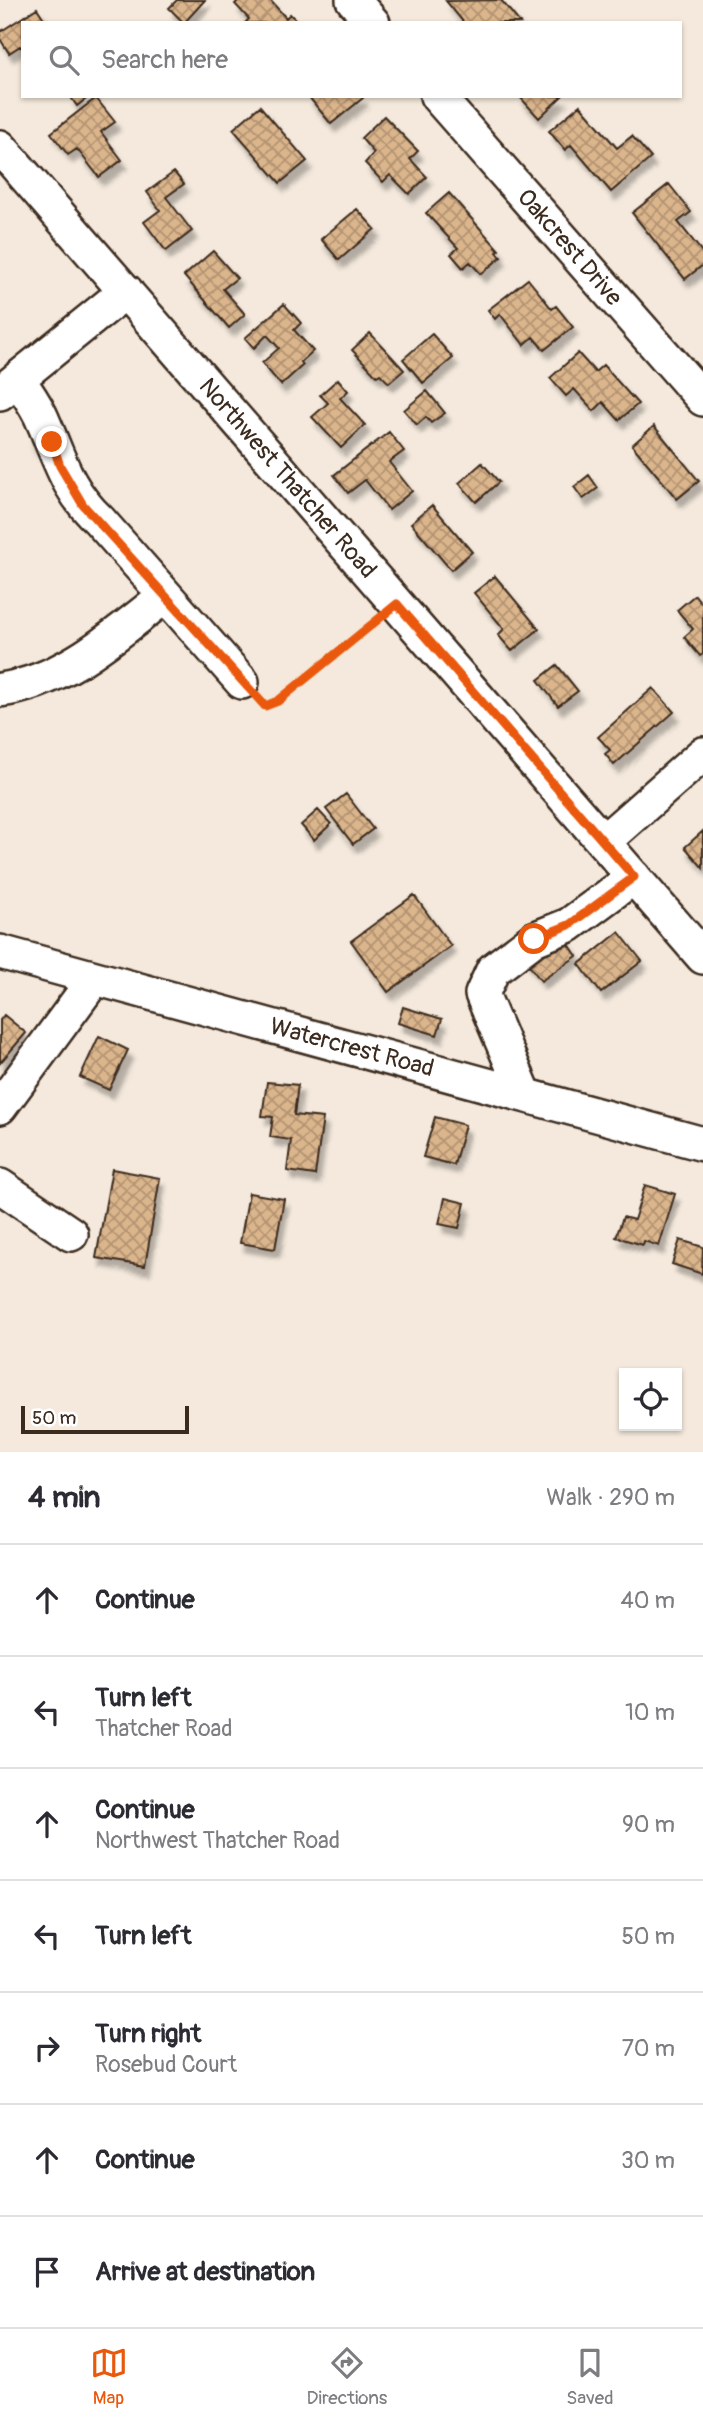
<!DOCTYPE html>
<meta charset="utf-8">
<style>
:root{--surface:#fff;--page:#f2f2f3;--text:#2b2b33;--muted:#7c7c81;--line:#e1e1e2;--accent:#ea580c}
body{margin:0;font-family:Pangolin,sans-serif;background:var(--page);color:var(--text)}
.controls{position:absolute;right:21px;bottom:21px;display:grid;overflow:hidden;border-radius:0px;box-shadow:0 2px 5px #0004}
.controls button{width:63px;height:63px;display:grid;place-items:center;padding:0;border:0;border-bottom:2px solid var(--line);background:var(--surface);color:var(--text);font:35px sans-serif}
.scale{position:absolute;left:21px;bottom:18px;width:168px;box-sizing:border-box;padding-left:7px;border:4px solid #3b2a1e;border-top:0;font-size:19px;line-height:24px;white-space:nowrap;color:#3b2a1e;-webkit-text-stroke:5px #fff;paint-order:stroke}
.stop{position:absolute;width:21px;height:21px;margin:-16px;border:5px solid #ea580c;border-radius:50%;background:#fff}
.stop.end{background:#ea580c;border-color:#fff;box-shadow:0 2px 7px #0008}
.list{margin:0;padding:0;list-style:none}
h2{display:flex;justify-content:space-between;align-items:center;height:91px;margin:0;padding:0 28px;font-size:30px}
h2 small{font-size:23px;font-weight:400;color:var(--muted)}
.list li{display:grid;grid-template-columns:46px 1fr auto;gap:21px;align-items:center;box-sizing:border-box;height:112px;padding:0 28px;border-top:2px solid var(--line)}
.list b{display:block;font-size:26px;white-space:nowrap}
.list p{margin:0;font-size:23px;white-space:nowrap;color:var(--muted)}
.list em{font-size:23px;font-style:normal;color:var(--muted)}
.icon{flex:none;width:38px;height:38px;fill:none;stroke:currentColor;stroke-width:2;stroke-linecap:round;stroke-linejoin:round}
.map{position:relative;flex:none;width:703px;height:1452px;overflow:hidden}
.search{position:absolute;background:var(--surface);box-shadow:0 2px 5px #0004;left:21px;right:21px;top:21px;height:77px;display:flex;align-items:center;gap:18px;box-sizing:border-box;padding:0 24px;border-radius:0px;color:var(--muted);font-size:26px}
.sheet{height:875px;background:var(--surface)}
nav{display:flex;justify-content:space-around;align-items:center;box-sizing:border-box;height:98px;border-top:2px solid var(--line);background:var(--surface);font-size:19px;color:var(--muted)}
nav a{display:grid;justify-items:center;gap:4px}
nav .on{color:var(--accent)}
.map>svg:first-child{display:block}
.building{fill:url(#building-cross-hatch);stroke:#3b2a1e;stroke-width:2;filter:url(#shadow)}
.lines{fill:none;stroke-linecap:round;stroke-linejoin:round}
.minor-casing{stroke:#3b2a1e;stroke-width:38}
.path{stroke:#3b2a1e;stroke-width:4.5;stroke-dasharray:2 5;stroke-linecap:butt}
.minor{stroke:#fff;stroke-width:33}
.route{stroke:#ea580c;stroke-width:9}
.labels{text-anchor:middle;stroke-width:5;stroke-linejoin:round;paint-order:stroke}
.street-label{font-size:24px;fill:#3b2a1e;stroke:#fff}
</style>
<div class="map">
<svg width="703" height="1452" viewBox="0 0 703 1452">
<defs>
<pattern id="building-cross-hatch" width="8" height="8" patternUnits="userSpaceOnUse" patternTransform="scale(1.75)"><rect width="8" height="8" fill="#dbb58c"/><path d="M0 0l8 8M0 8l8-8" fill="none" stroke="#b39372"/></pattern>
<filter id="shadow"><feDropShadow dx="4.5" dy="8" stdDeviation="2" flood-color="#0004"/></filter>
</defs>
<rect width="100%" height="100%" fill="#f4e9dc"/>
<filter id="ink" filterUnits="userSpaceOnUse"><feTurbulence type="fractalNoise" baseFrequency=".0143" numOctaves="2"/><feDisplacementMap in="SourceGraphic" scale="14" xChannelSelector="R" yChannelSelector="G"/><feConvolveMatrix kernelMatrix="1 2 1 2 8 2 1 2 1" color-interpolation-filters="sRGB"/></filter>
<g filter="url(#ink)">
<path class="building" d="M177,0h28l-21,23 -15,-15z
M239,0h31l16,18 4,-4 9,9h-54l4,-4 -14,-15z
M501,0l19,23h-56l-18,-22z
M37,8l10,15h-24v26l-3,-3 -11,7 -9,-14v-7z
M70,96h20l-13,10z
M308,96h54l1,2 -32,26z
M519,96h43l-23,22z
M96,98l19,24 -14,10 21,28 -23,17 -22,-28 -9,6 -17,-22z
M580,105l37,43 15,-12 19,22 -40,34 -40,-47 -6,5 -16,-19z
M260,106l47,55 -27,22 -47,-54z
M384,116l34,35 -8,8 17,18 -18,17 -19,-19 -7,7 -18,-19 9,-10 -13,-15z
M174,172l10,12 -18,13 26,34 -26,20 -22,-29 16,-12 -13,-18z
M669,184l22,28 -13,10 25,31v12l-18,14 -53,-66z
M449,193l50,57 -2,2 4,5 -20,17 -11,-12 -7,6 -12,-14 7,-6 -32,-35z
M357,209l18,20 -36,31 -18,-21z
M213,251l24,27 -14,11 22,25 -16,14 -45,-52z
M528,279l24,30 4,-3 17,21 -29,23 -11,-13 -9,8 -24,-31 -5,5 -7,-9z
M284,304l17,19 -7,7 19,21 -12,11 2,3 -22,20 -19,-22 17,-15 -12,-13 -13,13 -9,-10z
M370,333l34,37 -15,13 -9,-9 -3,2 -25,-26z
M432,334l21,24 -30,25 -20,-24z
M578,353l17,19 8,-7 35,39 -19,16 -16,-18 -9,9 -20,-22 -8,7 -16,-18z
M338,379l10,12 -8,7 25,27 -24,23 -29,-31 16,-14 -8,-8z
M427,391l18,22 -14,10 -5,-6 -9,8 -13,-15z
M654,426l45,55 -22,18 -45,-54z
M389,432l15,19 -15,11 23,29 -23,19 -24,-30 -17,13 -14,-18z
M482,463l17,19 -23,20 -17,-19z
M589,475l9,13 -15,11 -9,-12z
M432,505l40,47 -21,18 -40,-47z
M495,576l44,53 -27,22 -14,-16 6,-6 -30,-36z
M695,595l8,10v49l-3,2 -16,-19 9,-8 -16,-19z
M557,665l21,26 -20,15 -20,-26z
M653,688l21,24 -60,53 -9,-11 5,-4 -12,-13z
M346,794l27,35 -20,15 -27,-35z
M318,810l13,14 -17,16 -13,-15z
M703,831v37l-18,-21z
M414,895l37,51 -63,46 -37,-51z
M619,932l23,29 -41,32 -22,-29z
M562,934l15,22 -36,25 -16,-21z
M403,1007l39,12 -5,16 -39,-12z
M4,1015l22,18 -26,30v-43z
M99,1036l29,14 -19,40 -29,-13z
M267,1082l31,3 -4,30 29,3 -8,57 -28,-4 4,-31 -21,-3 3,-20 -11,-1z
M435,1117l30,8 -11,40 -31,-8z
M112,1169l48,9 -15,88 -49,-8z
M645,1185l30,9 -16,52 -15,-5 -1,4 -27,-8 7,-20 11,3z
M249,1193l35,6 -9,50 -35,-6z
M445,1198l20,5 -6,25 -20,-4z
M680,1240l23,7 -1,27 -30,-10z"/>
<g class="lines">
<g class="minor-casing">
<path id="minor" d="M353,0l20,23
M437,96l266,303
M0,147l703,810
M18,379c9,14 19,27 25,42 17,39 24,69 56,99l143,162
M0,393l126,-102
M0,690c64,-8 116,-56 165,-94
M603,842l100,-88
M0,952l703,192
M525,1095l-43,-101 11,-24 41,-31 35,-14 65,-48
M0,1107l95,-129
M0,1186l71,48"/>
</g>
<path class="path" d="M260,702l5,4 13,-5 100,-81"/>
<use href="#minor" class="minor"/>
</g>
</g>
<g class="lines" filter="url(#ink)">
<path class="route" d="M52,442l8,24 23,39 182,201 13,-5 119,-97 237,273 -65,48 -35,14"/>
</g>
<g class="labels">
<g class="street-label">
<text transform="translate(570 247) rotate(49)" y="8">Oakcrest Drive</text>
<text transform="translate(288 478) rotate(49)" y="8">Northwest Thatcher Road</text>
<text transform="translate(352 1047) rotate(15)" y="8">Watercrest Road</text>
</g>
</g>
</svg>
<div class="controls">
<button><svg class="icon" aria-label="locate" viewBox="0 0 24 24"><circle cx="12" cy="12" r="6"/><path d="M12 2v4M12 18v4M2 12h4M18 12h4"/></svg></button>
</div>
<div class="scale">50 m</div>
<div class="stop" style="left:534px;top:939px"></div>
<div class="stop end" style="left:52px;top:442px"></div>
<div class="search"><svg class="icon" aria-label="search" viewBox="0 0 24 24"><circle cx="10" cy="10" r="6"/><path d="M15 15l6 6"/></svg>Search here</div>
</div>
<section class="sheet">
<h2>4 min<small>Walk · 290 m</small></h2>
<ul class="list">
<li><svg class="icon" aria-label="ahead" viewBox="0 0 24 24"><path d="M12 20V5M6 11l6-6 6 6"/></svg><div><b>Continue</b></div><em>40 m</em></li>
<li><svg class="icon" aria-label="left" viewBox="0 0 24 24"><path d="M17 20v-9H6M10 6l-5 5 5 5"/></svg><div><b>Turn left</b><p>Thatcher Road</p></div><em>10 m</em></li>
<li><svg class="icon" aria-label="ahead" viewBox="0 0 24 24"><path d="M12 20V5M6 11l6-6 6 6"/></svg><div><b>Continue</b><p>Northwest Thatcher Road</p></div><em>90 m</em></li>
<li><svg class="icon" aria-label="left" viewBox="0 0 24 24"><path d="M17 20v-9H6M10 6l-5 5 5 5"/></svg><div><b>Turn left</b></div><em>50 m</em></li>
<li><svg class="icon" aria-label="right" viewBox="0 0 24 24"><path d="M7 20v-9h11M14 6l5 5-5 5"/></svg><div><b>Turn right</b><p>Rosebud Court</p></div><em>70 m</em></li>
<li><svg class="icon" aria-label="ahead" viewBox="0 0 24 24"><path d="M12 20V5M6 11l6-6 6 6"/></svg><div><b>Continue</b></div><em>30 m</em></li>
<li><svg class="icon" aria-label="arrive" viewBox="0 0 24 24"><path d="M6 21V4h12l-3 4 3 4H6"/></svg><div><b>Arrive at destination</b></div></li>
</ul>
</section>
<nav>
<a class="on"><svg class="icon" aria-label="map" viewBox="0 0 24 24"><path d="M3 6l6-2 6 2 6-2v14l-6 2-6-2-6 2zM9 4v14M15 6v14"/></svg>Map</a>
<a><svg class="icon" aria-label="directions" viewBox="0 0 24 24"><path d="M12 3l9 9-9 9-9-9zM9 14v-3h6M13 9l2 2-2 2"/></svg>Directions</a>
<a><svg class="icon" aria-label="saved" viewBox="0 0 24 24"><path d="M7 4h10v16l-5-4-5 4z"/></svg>Saved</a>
</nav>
